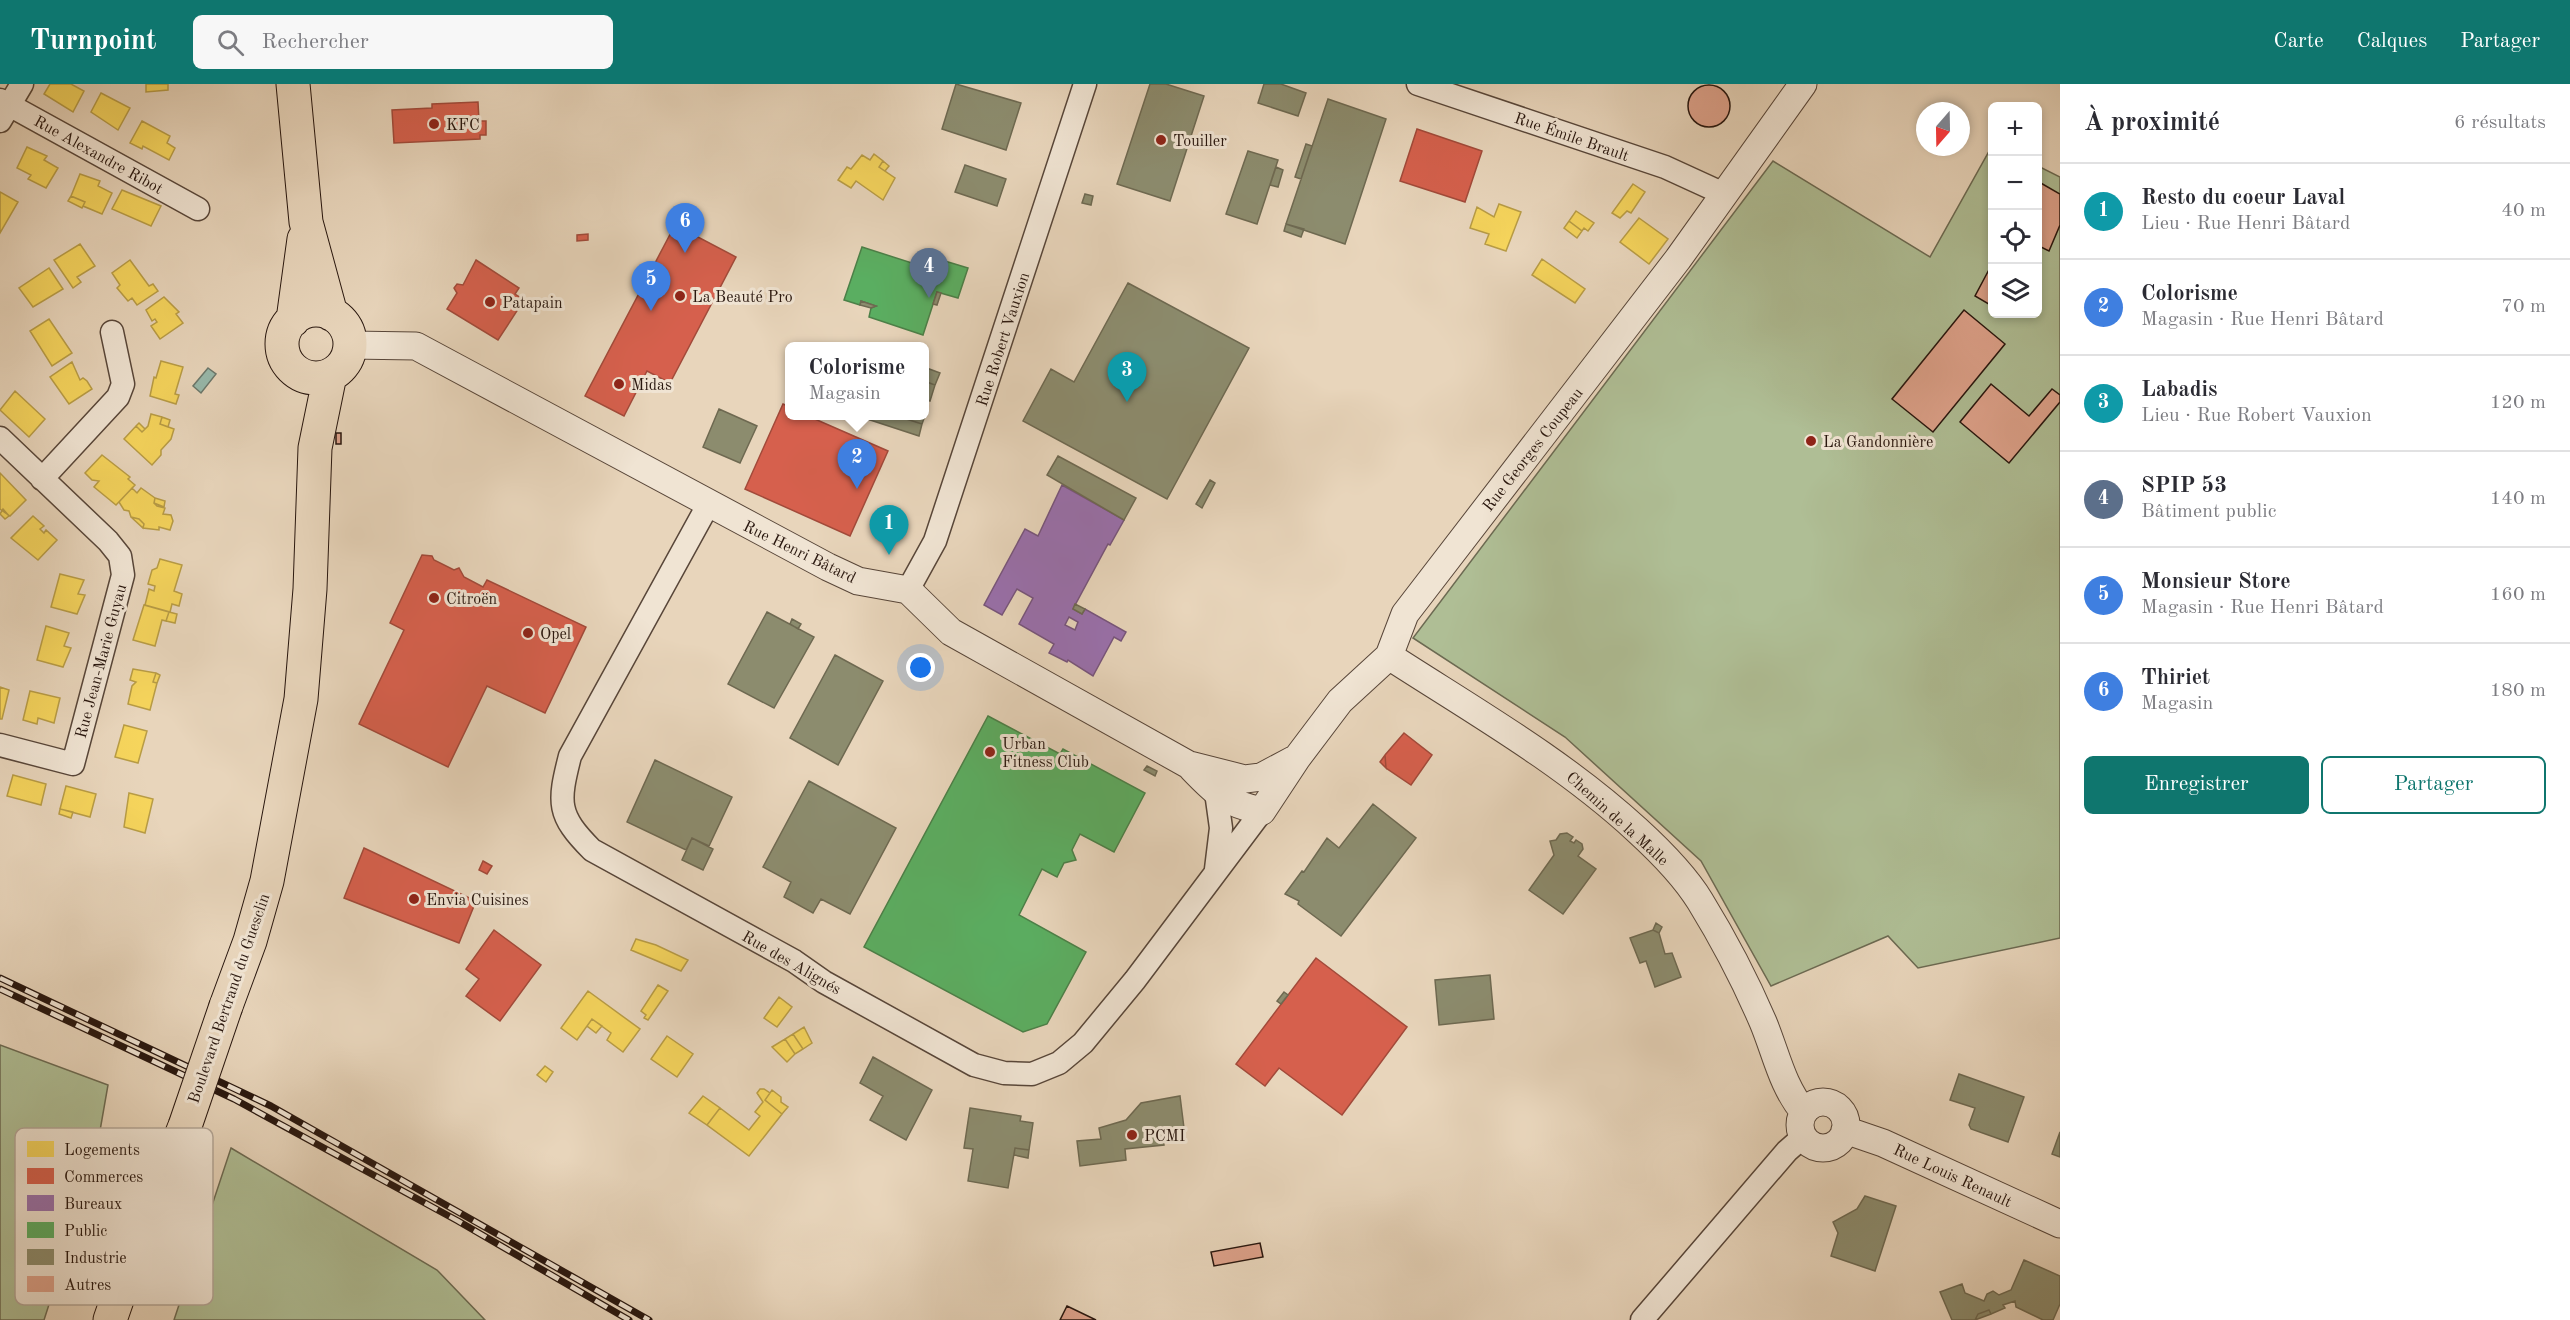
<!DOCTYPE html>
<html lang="fr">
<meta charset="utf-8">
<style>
:root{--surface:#fff;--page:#f7f7f7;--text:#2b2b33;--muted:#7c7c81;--line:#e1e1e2;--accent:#0f766e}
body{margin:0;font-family:"Old Standard TT",serif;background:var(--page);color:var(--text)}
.controls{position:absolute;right:18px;top:18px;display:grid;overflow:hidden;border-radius:9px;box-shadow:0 3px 9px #0003}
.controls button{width:54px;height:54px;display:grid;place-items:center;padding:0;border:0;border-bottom:2px solid var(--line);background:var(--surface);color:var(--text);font:30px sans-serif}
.compass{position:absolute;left:1916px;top:18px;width:54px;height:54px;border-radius:50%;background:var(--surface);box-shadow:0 3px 9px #0003;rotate:200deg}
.you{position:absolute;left:921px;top:584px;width:21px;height:21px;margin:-15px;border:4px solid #fff;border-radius:50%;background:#1a73e8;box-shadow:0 0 0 9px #1a73e833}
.badge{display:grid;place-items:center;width:39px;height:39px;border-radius:50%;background:var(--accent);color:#fff;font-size:20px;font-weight:700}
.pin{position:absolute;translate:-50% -50px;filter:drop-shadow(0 2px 3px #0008)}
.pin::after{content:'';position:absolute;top:32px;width:21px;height:18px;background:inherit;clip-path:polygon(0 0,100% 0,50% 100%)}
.popup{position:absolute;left:785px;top:258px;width:144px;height:78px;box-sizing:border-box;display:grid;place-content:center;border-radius:9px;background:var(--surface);filter:drop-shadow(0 2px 4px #0005);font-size:20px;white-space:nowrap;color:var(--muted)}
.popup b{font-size:22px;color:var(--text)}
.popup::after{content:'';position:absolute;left:50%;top:100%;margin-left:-12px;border:12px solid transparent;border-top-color:var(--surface)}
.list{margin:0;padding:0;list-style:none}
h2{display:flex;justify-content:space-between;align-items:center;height:78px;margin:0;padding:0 24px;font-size:26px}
h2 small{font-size:20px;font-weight:400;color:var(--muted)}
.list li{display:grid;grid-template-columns:39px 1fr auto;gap:18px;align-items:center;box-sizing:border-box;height:96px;padding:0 24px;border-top:2px solid var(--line)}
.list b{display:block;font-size:22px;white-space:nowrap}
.list p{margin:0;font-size:20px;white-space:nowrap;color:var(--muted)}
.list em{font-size:20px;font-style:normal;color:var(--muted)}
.actions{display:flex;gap:12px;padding:18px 24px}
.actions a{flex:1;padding:14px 0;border:2px solid var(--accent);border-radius:9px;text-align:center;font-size:21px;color:var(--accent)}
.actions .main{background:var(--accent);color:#fff}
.icon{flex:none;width:33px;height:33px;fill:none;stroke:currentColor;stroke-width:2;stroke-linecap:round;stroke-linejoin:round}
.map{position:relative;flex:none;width:2060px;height:1236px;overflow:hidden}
header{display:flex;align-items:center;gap:36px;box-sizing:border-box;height:84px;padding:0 30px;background:var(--accent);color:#fff}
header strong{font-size:28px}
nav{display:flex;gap:33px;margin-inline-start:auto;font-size:21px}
.search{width:420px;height:54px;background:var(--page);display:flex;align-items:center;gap:15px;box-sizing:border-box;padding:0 21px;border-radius:9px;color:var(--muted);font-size:22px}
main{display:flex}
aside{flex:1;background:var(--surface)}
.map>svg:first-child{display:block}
.green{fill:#afbe95;stroke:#6c6a52;stroke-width:1.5}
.water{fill:#98b9ab;stroke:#6b786c;stroke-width:1.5}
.homes{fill:#f6d55c;stroke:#b89c45;stroke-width:1.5}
.shops{fill:#d6604d;stroke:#a24a3a;stroke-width:1.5}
.offices{fill:#9970ab;stroke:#77557c;stroke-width:1.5;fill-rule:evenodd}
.public{fill:#5aae61;stroke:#4b8048;stroke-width:1.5}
.industry{fill:#8c8c6e;stroke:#6e6951;stroke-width:1.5}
.building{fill:#dea28b;stroke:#28160e;stroke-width:1.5}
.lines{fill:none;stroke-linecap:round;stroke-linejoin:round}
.minor-casing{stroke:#584639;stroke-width:25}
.tertiary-casing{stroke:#584639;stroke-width:29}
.primary-casing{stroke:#28160e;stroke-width:35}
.minor{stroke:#f0e4d3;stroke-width:22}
.tertiary{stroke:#f0e4d3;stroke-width:27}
.primary{stroke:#e8d5bb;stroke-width:33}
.rail-casing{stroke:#28160e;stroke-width:7}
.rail{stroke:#f0e4d3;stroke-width:4.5;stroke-dasharray:14;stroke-linecap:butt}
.primary-bridge-casing{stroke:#28160e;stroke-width:35;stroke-linecap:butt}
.primary-bridge{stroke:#e8d5bb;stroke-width:33}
.poi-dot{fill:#8f2418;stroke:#f0e4d3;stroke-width:2}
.labels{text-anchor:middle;stroke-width:6;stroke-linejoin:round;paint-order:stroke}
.poi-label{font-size:16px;fill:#28160e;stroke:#f0e4d3;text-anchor:start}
.street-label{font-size:16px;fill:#28160e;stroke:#f0e4d3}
.key{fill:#f0e4d3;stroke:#b4a698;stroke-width:1.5}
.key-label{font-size:16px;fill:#28160e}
</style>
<header>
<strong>Turnpoint</strong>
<div class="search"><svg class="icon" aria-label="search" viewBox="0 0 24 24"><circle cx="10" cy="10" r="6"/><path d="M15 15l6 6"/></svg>Rechercher</div>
<nav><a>Carte</a><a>Calques</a><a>Partager</a></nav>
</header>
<main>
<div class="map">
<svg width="2060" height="1236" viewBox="0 0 2060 1236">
<rect width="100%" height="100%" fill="#e8d5bb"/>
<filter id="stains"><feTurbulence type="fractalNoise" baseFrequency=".00333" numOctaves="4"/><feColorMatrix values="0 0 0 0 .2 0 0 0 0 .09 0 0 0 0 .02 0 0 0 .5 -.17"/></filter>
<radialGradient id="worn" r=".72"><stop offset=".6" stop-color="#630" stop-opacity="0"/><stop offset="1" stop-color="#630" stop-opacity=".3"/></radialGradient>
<path class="green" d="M1992,62v168h46v-148l22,11v761l-142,30 -30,-32 -117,50 -70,-125 -136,-124 -152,-99 360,-477 157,96z
M0,961l108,40 -14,80 -50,155h-44z
M231,1064l206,122 48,50h-311z"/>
<path class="water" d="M208,284l8,6 -15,19 -8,-7z"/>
<path class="homes" d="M50,0h21l13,7 -11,21 -29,-18z
M146,0h22v6l-22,2z
M101,9l29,15 -12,22 -27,-18z
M142,37l28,15 -3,7 8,5 -6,12 -26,-14 -1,3 -12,-6z
M27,63l20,9 -3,4 14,8 -12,20 -18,-9 3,-4 -14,-7z
M874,70l9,7 -4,6 16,11 -12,22 -27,-19 -5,7 -13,-8 9,-13 4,2 11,-14 8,5z
M883,77l6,5 -4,5 -6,-4z
M80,90l20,7 -2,5 14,7 -10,21 -19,-8 2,-4 -14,-6z
M1633,100l12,8 -14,21 -4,-2 -7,7 -8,-5z
M122,106l39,16 -10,20 -39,-17z
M0,108l18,10 -18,31z
M71,112l14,6 -3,6 -14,-7z
M1499,120l22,8 -15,39 -21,-7 4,-10 -19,-6 7,-21 17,10z
M1576,127l18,12 -6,8 -4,-3 -2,3 -13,-10z
M1639,134l29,21 -19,25 -29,-22z
M1569,137l13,10 -5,7 -13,-10z
M80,160l15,22 -18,11 4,5 -8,6 -19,-28z
M1542,175l43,30 -10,14 -43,-28z
M130,176l19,26 4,-2 5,7 -21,14 -5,-7 -4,3 -11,-13 3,-3 -8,-12z
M49,184l14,21 -30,18 -14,-19z
M164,213l15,15 -3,2 7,9 -23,16 -9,-13 6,-4 -2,-3 -3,2 -6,-11z
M49,235l23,34 -20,13 -22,-35z
M161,277l22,6 -8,27 4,1 -3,9 -26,-8 4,-19 2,1z
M72,278l8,18 3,-2 4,3 5,8 -23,15 -19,-27z
M15,307l30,28 -16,18 -29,-27z
M151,330l11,3 -2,7 14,5 -3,10 -10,11v5l-9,10 -28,-26 12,-13 6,6 6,-6z
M162,333l8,3 -2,7 -8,-3z
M139,339l6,6 -3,3 -6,-6z
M102,371l28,22 -2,2 7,6 -19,20 -22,-18 5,-6 -7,-1 -7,-7z
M0,389l26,27 -16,16 -10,-7z
M132,404l5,5 4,-5 14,10 -1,5 3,3 8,2 -2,6 8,1 2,6 -3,9 -11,-3v3l-16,-2 1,-4 -5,-5 -8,-2 -2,-6 -5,-1 -5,-8z
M155,414l10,3 -1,6 -10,-4z
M3,425l6,7 -4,3 -5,-5z
M33,432l11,10 -4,3 4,4 2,-3 11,10 -19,20 -27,-22z
M131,433l8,2 5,5 -1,4z
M160,475l22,6 -8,26 8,3 -3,12 -7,-2 -2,8 -25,-7 4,-16 5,2 1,-5 -7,-2 4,-14 5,-2z
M60,490l24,6 -6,14 7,1 -8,19 -26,-7z
M144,521l25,7 -3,9 -4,-1 -7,26 -22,-6z
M169,528l8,2 -2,9 -9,-2z
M46,542l23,7 -5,13 7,2 -8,19 -26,-7z
M133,585l23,4 -3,9 4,1 -7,27 -22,-6 4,-18 4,-4 -6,-2z
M156,589l4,2 -3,8 -4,-1z
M0,603l9,3 -7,29h-2z
M30,607l30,7 -6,25 -16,-5 -1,6 -14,-4z
M124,641l23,6 -9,32 -23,-6z
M13,691l33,9 -5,21 -34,-9z
M66,702l30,8 -6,23 -30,-8z
M129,709l24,6 -8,34 -21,-6z
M60,725l13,3 -2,6 -12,-4z
M636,855l20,6 32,15 -7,11 -50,-21z
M658,901l10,6 -20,29 -4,-2 2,-3 -5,-4z
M588,907l52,38 -17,23 -16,-12 4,-7 -19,-14 -15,21 -16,-12z
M779,913l13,10 -15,20 -13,-9z
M592,935l10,7 -6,7 -9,-7z
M804,943l8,16 -9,6 -10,-15z
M793,950l10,15 -8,5 -10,-15z
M667,952l26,18 -16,23 -26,-18z
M785,955l10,15 -8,8 -15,-15z
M545,982l8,6 -7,10 -9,-7z
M760,1005h4l6,4 -5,7 17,14 -33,42 -42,-31 13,-17 29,22 11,-14 -5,-4 8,-10 -6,-9z
M772,1006l9,7v5l7,5 -6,7 -17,-14z
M703,1012l17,12 -13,17 -18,-12z"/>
<path class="shops" d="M478,18l1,19h7v14h-6v4l-86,4 -2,-33 40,-2v-4z
M1417,45l65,22 -17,51 -65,-21z
M675,141l61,32 -66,126 -23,-12 -23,45 -39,-20z
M588,150v6l-11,1v-6z
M476,176l43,28 -4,6 9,6 -26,40 -51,-31 10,-16 -3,-5 3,-4 6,1z
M783,320l7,3v9h18l80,35 -38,85 -105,-47z
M422,471l10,1 2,4 20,10 5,-2 5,9 19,10 4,-7 99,47 -41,86 -58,-27 -39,81 -89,-43 45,-94 -14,-7z
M1404,649l28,22 -21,30 -25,-17 -1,-13z
M1385,671l1,13 -6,-6z
M364,764l112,53 -17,42 -115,-45z
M483,777l9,5 -5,8 -8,-4z
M494,846l47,35 -41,56 -34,-25 13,-17 -13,-10z
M1316,874l91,69 -65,88 -63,-47 -14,18 -29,-22z"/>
<path class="offices" d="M1062,401l62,35 -14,25 -2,-1 -35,65 9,5 3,-5 41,23 -5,9 -7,-4 -21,39 -25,-16 -1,2 -18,-9 5,-9 -35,-20 14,-26 -16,-9 -15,26 -18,-10 41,-76 13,7zM1069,533l9,5 -3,8 -10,-5z"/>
<path class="public" d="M862,163l56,18 4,-2 3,-8 43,13 -10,30 -21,-6 -14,43 -54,-18 2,-9 5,-2 -15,-5 -1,4 -16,-5z
M988,632l72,38 3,-5 82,44 -31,59 -34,-18 -8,16 4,10 -12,3 -7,14 -15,-8 -23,46 67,37 -39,72 -24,8 -159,-85z"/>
<path class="industry" d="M956,0l65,19 -15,47 -64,-21z
M1150,0h16l38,12 -34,105 -53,-17z
M1264,0h17l25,9 -8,23 -40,-13z
M1328,15l58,20 -41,125 -59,-20z
M1306,60l6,2 -11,33 -6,-2z
M1248,67l30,9 -21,64 -31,-10z
M965,81l41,14 -9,27 -42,-14z
M1276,83l7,3 -5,17 -8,-2z
M1085,110l8,2 -2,9 -9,-2z
M1286,140l18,5 -3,8 -17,-6z
M1128,199l121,65 -82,151 -144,-78 28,-52 23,13z
M937,208l4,1 -4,12 -4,-1z
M861,217l15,5 -5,2 -11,-3z
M924,283l16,6 -5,12 -11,-4z
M924,297l11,4 -5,16 -6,-2z
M924,322l4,1 -6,17 -25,-8h27z
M719,325l38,17 -17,37 -37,-16z
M858,332h39l25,8 -3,12z
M1058,372l78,42 -12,22 -77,-45z
M1210,396l5,3 -13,25 -6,-4z
M1075,520l10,5 -3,5 -9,-5z
M767,528l47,25 -40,71 -46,-24z
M792,535l9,5 -3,5 -8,-5z
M835,571l48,26 -45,84 -48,-27z
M655,676l77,37 -23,49 -17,-8 -6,12 -59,-28z
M1147,682l10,5 -2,5 -11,-6z
M809,697l87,47 -46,86 -29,-15 -8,14 -29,-16 7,-15 -28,-15z
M1373,720l43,34 -75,98 -43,-32 1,-3 -14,-7 17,-23 2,1 23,-34 12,10z
M1567,749l6,4 -3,4 4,2 2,-3 6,4 1,5 -5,7 18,13 -33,45 -34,-24 25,-35 -4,-14 6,-1 4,-6z
M692,754l21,11 -10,21 -21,-10z
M1656,839l6,4 -3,6 -6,-3z
M1653,846l6,3 6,21 7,-1 9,24 -26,10 -9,-26 -6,2 -10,-25z
M1490,891l4,44 -55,6 -4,-45z
M1284,908l4,3 -7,9 -4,-3z
M873,973l59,33 -26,50 -36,-20 13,-24 -23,-13z
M1959,990l65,23 -16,45 -37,-13 -2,-4 6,-17 -25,-8z
M1180,1012l4,32 -22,3 2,14 -39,4 1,11 -46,6 -3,-25 24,-2 -2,-11 27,-8 15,-17z
M970,1024l51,8 -1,5 13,2 -4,27 -14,-2 -7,40 -40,-7 5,-32 -9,-1z
M2060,1048v25l-8,-3z
M1015,1064l14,2 -1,8 -14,-3z
M1865,1112l31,10 -21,65 -44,-15 7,-23 -5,-11 24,-13z
M2024,1176l36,16v28l-7,16h-10l-27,-13 -1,-6 -12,4 2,3 -14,6 -2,-4 -11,4 -3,6h-23l-12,-28 22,-8 3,9 19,8 3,-7 6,-3 6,4 12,-5z
M1989,1226l2,4 -16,6 3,-6z"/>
<path class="building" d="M1688 22a21 21 0 1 1 42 0a21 21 0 1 1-42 0Z
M2039,98l21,12v31l-11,26 -8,-4 -3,6z
M1992,180v42l-17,-10z
M1964,226l41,34 -72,88 -41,-33z
M1991,300l38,32 23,-27 8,6v7l-51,61 -49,-41z
M336,349h5v11h-5z
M1260,1159l3,14 -49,9 -3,-14z
M1067,1222l29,14h-36z"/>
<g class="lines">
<g class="minor-casing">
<path id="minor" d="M1418,0l247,83 59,27
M0,16l198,109
M0,37l22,-37
M0,354l108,103 12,15 3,19 -50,189 -73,-19
M42,395l76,-82 5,-13 -11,-52
M708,421l-138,251c-12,47 -13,59 22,94l202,111 30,21 150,83 30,8 28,1 27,-11 24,-20 52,-63 127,-169
M908,506l27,-49 150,-457
M1216,708l5,36 -5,41
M1642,1236l145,-169 16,-14"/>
</g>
<g class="tertiary-casing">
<path id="tertiary" d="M350,261l66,1 412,221 30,14 50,9 43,42 238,133c26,27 35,38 73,46l35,-53 43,-57 49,-45 16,-42 273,-355 125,-175
M1389,572c85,55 173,105 248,174 23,21 47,45 63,71 24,39 45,79 63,121 13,31 19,64 41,90
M1190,681l55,14 16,-2 32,-17
M1800 1041a23 23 0 1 1 46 0a23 23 0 1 1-46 0Z
M1845,1046l38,13 177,81"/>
</g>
<g class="primary-casing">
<path id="primary" d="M293,0l13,138 25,92
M282 260a34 34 0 1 1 68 0a34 34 0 1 1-68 0Z
M293,236l11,-81
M226,922l24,-65 17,-60 34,-182 9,-110 5,-141 15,-73
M110,1236l18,-52 57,-142"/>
</g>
<use href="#minor" class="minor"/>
<use href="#tertiary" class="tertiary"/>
<use href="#primary" class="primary"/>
<g class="rail-casing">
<path id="rail" d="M0,894l271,128 378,214
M0,905l234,110 224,122 171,99"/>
</g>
<use href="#rail" class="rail"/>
<g class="primary-bridge-casing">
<path id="primary-bridge" d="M185,1042l41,-120"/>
</g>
<use href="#primary-bridge" class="primary-bridge"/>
</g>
<g class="poi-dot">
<circle cx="434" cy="40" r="6"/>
<circle cx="1161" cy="56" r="6"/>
<circle cx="680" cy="212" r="6"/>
<circle cx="490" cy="218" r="6"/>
<circle cx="619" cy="300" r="6"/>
<circle cx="1811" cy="357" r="6"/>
<circle cx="434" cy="514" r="6"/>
<circle cx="528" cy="549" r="6"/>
<circle cx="990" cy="668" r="6"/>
<circle cx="414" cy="815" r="6"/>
<circle cx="1132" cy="1051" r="6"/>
</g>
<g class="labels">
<g class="poi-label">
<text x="446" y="46">KFC</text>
<text x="1173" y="62">Touiller</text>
<text x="692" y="218">La Beauté Pro</text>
<text x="502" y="224">Patapain</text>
<text x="631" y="306">Midas</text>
<text x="1823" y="363">La Gandonnière</text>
<text x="446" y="520">Citroën</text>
<text x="540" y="555">Opel</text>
<text x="1002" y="665">Urban<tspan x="1002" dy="18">Fitness Club</tspan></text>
<text x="426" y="821">Envia Cuisines</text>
<text x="1144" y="1057">PCMI</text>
</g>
<g class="street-label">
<text transform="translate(1572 52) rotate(19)" y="6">Rue Émile Brault</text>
<text transform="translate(99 70) rotate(29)" y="6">Rue Alexandre Ribot</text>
<text transform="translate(1002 255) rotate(-72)" y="6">Rue Robert Vauxion</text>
<text transform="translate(1532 365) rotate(-52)" y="6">Rue Georges Coupeau</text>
<text transform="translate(800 467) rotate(26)" y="6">Rue Henri Bâtard</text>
<text transform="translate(100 577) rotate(-75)" y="6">Rue Jean-Marie Guyau</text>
<text transform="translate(1618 734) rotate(42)" y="6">Chemin de la Malle</text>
<text transform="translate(792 878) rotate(30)" y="6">Rue des Alignés</text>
<text transform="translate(228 914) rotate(-71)" y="6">Boulevard Bertrand du Guesclin</text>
<text transform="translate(1953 1091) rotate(25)" y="6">Rue Louis Renault</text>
</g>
</g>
<rect x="15" y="1044" width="198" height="177" rx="9" class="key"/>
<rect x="27" y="1057" width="27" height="16" fill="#f6d55c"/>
<rect x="27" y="1084" width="27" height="16" fill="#d6604d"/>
<rect x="27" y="1111" width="27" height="16" fill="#9970ab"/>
<rect x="27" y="1138" width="27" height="16" fill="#5aae61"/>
<rect x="27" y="1165" width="27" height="16" fill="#8c8c6e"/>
<rect x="27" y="1192" width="27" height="16" fill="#dea28b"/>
<g class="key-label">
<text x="64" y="1071">Logements</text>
<text x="64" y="1098">Commerces</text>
<text x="64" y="1125">Bureaux</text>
<text x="64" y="1152">Public</text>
<text x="64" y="1179">Industrie</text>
<text x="64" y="1206">Autres</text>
</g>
<rect width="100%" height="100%" filter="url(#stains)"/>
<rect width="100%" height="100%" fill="url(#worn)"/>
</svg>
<div class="controls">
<button>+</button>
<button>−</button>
<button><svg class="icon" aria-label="locate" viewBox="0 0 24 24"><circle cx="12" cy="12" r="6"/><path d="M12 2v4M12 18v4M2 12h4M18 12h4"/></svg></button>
<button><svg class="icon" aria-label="layers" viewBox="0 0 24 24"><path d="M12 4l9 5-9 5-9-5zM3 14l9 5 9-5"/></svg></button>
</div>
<svg class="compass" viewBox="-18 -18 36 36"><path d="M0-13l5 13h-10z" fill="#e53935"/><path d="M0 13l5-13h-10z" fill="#7c7c81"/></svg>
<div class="you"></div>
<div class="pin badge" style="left:889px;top:471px;background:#0f9aa8">1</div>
<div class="pin badge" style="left:857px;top:405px;background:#3f7fe0">2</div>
<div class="popup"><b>Colorisme</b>Magasin</div>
<div class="pin badge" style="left:1127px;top:318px;background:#0f9aa8">3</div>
<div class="pin badge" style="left:929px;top:214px;background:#5c6f8a">4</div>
<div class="pin badge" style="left:651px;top:227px;background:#3f7fe0">5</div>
<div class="pin badge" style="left:685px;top:169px;background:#3f7fe0">6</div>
</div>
<aside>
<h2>À proximité<small>6 résultats</small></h2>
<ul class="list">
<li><span class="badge" style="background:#0f9aa8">1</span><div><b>Resto du coeur Laval</b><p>Lieu · Rue Henri Bâtard</p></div><em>40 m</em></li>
<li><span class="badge" style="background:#3f7fe0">2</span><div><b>Colorisme</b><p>Magasin · Rue Henri Bâtard</p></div><em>70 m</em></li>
<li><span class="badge" style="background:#0f9aa8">3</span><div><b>Labadis</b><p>Lieu · Rue Robert Vauxion</p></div><em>120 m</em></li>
<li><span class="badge" style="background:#5c6f8a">4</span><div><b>SPIP 53</b><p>Bâtiment public</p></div><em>140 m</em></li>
<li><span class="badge" style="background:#3f7fe0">5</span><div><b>Monsieur Store</b><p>Magasin · Rue Henri Bâtard</p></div><em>160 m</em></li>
<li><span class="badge" style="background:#3f7fe0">6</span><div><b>Thiriet</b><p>Magasin</p></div><em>180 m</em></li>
</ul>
<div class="actions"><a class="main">Enregistrer</a><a>Partager</a></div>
</aside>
</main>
